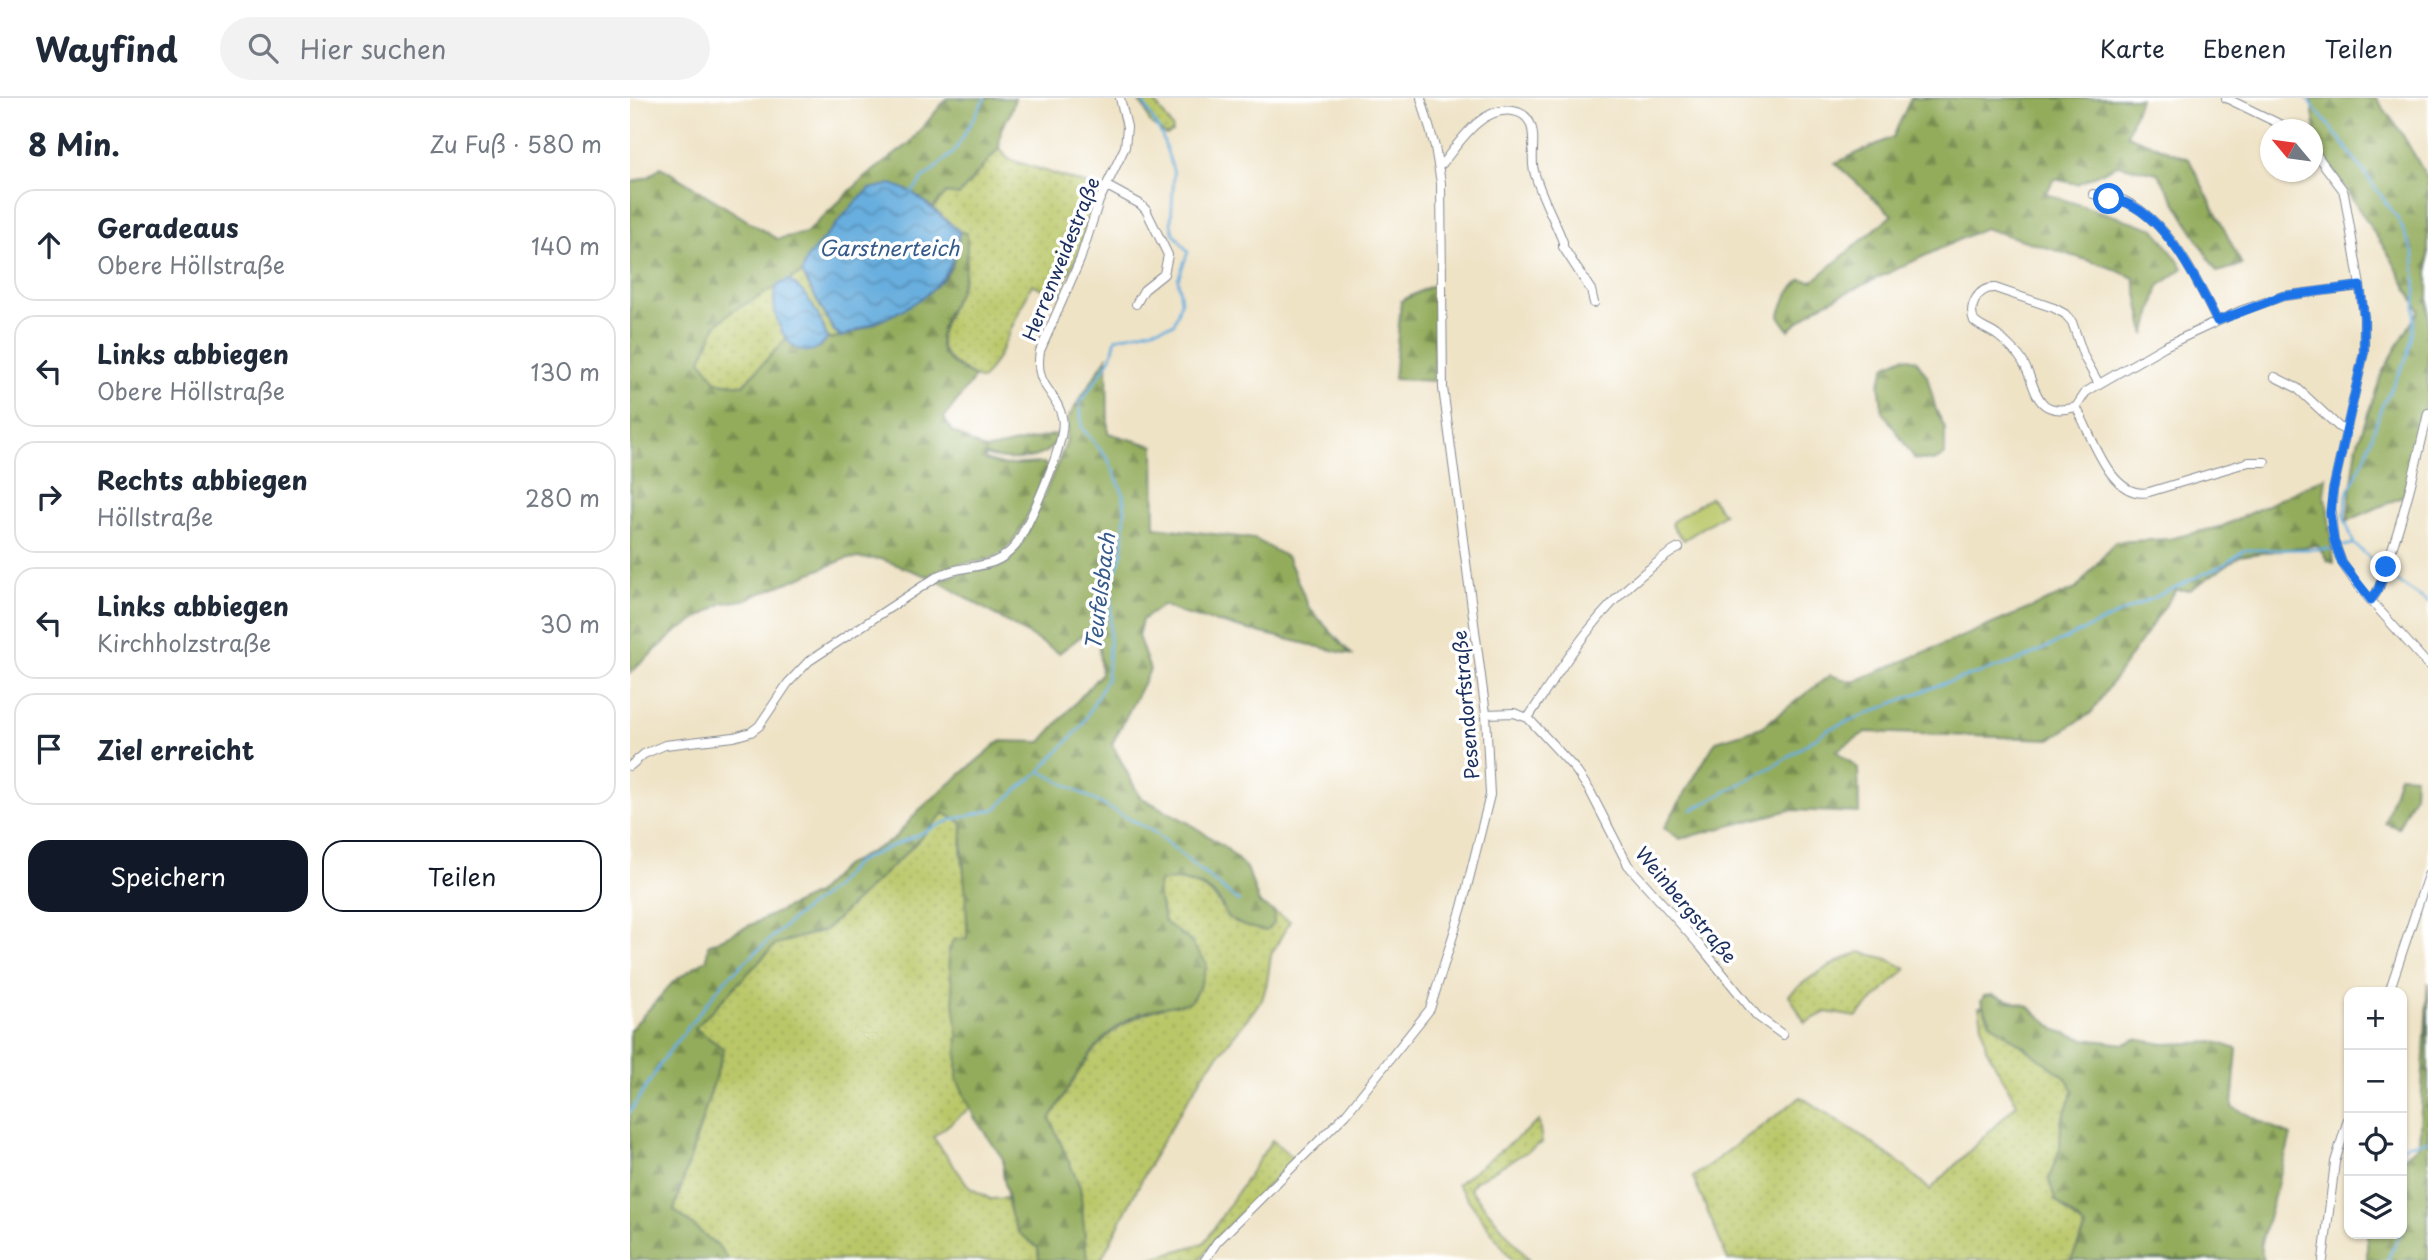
<!DOCTYPE html>
<html lang="de">
<meta charset="utf-8">
<style>
:root{--surface:#fff;--page:#f2f2f3;--text:#1f2937;--muted:#747a83;--line:#e0e1e3;--accent:#111827}
body{margin:0;font-family:"Playpen Sans",sans-serif;background:var(--page);color:var(--text)}
.controls{position:absolute;right:21px;bottom:21px;display:grid;overflow:hidden;border-radius:14px;box-shadow:0 2px 5px #0004}
.controls button{width:63px;height:63px;display:grid;place-items:center;padding:0;border:0;border-bottom:2px solid var(--line);background:var(--surface);color:var(--text);font:35px sans-serif}
.compass{position:absolute;left:1630px;top:21px;width:63px;height:63px;border-radius:50%;background:var(--surface);box-shadow:0 2px 5px #0004;rotate:299deg}
.stop{position:absolute;width:21px;height:21px;margin:-16px;border:5px solid #1a73e8;border-radius:50%;background:#fff}
.stop.end{background:#1a73e8;border-color:#fff;box-shadow:0 2px 7px #0008}
.list{margin:0;padding:0;list-style:none}
h2{display:flex;justify-content:space-between;align-items:center;height:91px;margin:0;padding:0 28px;font-size:30px}
h2 small{font-size:23px;font-weight:400;color:var(--muted)}
.list li{display:grid;grid-template-columns:46px 1fr auto;gap:21px;align-items:center;box-sizing:border-box;height:112px;margin:0 14px 14px;padding:0 14px;border:2px solid var(--line);border-radius:21px}
.list b{display:block;font-size:26px;white-space:nowrap}
.list p{margin:0;font-size:23px;white-space:nowrap;color:var(--muted)}
.list em{font-size:23px;font-style:normal;color:var(--muted)}
.actions{display:flex;gap:14px;padding:21px 28px}
.actions a{flex:1;padding:16px 0;border:2px solid var(--accent);border-radius:21px;text-align:center;font-size:24px;color:var(--accent)}
.actions .main{background:var(--accent);color:#fff}
.icon{flex:none;width:38px;height:38px;fill:none;stroke:currentColor;stroke-width:2;stroke-linecap:round;stroke-linejoin:round}
.map{position:relative;flex:none;width:1798px;height:1162px;overflow:hidden}
header{display:flex;align-items:center;gap:42px;box-sizing:border-box;height:98px;padding:0 35px;background:var(--surface);border-bottom:2px solid var(--line)}
header strong{font-size:33px}
nav{display:flex;gap:38px;margin-inline-start:auto;font-size:24px}
.search{width:490px;height:63px;background:var(--page);display:flex;align-items:center;gap:18px;box-sizing:border-box;padding:0 24px;border-radius:38px;color:var(--muted);font-size:26px}
main{display:flex}
aside{flex:1;background:var(--surface)}
.map>svg:first-child{display:block}
.grass{fill:url(#grass-dots);stroke:#6a7b63;stroke-width:2}
.forest{fill:url(#forest-firs);stroke:#576e5d;stroke-width:2}
.pitch{fill:#bac768;stroke:#6a7b63;stroke-width:2}
.water{fill:url(#water-waves);stroke:#426e9e;stroke-width:2}
.lines{fill:none;stroke-linecap:round;stroke-linejoin:round}
.stream{stroke:#68aede;stroke-width:2.5}
.minor-casing{stroke:#858992;stroke-width:10}
.minor{stroke:#fff;stroke-width:8}
.route{stroke:#1a73e8;stroke-width:9}
.labels{text-anchor:middle;stroke-width:7;stroke-linejoin:round;paint-order:stroke}
.street-label{font-size:19px;fill:#1b2f5e;stroke:#fff}
.water-label{font-size:21px;font-style:italic;fill:#365b8b;stroke:#fff}
</style>
<header>
<strong>Wayfind</strong>
<div class="search"><svg class="icon" aria-label="search" viewBox="0 0 24 24"><circle cx="10" cy="10" r="6"/><path d="M15 15l6 6"/></svg>Hier suchen</div>
<nav><a>Karte</a><a>Ebenen</a><a>Teilen</a></nav>
</header>
<main>
<aside>
<h2>8 Min.<small>Zu Fuß · 580 m</small></h2>
<ul class="list">
<li><svg class="icon" aria-label="ahead" viewBox="0 0 24 24"><path d="M12 20V5M6 11l6-6 6 6"/></svg><div><b>Geradeaus</b><p>Obere Höllstraße</p></div><em>140 m</em></li>
<li><svg class="icon" aria-label="left" viewBox="0 0 24 24"><path d="M17 20v-9H6M10 6l-5 5 5 5"/></svg><div><b>Links abbiegen</b><p>Obere Höllstraße</p></div><em>130 m</em></li>
<li><svg class="icon" aria-label="right" viewBox="0 0 24 24"><path d="M7 20v-9h11M14 6l5 5-5 5"/></svg><div><b>Rechts abbiegen</b><p>Höllstraße</p></div><em>280 m</em></li>
<li><svg class="icon" aria-label="left" viewBox="0 0 24 24"><path d="M17 20v-9H6M10 6l-5 5 5 5"/></svg><div><b>Links abbiegen</b><p>Kirchholzstraße</p></div><em>30 m</em></li>
<li><svg class="icon" aria-label="arrive" viewBox="0 0 24 24"><path d="M6 21V4h12l-3 4 3 4H6"/></svg><div><b>Ziel erreicht</b></div></li>
</ul>
<div class="actions"><a class="main">Speichern</a><a>Teilen</a></div>
</aside>
<div class="map">
<svg width="1798" height="1162" viewBox="0 0 1798 1162">
<defs>
<pattern id="grass-dots" width="8" height="8" patternUnits="userSpaceOnUse" patternTransform="scale(1.75)"><rect width="8" height="8" fill="#bac768"/><path d="M2 2h.1M6 6h.1" fill="none" stroke="#9fab5d" stroke-width="1.8" stroke-linecap="round"/></pattern>
<pattern id="forest-firs" width="22" height="20" patternUnits="userSpaceOnUse" patternTransform="scale(1.75)"><rect width="22" height="20" fill="#93ac5c"/><path d="M5 1l3.5 6h-7zM16 11l3.5 6h-7z" fill="#778c4f"/></pattern>
<pattern id="water-waves" width="16" height="10" patternUnits="userSpaceOnUse" patternTransform="scale(1.75)"><rect width="16" height="10" fill="#68aede"/><path d="M0 5q4-4 8 0t8 0" fill="none" stroke="#558eb7"/></pattern>
</defs>
<rect width="100%" height="100%" fill="#fff"/>
<filter id="ink" filterUnits="userSpaceOnUse"><feTurbulence type="fractalNoise" baseFrequency=".0143" numOctaves="2"/><feDisplacementMap in="SourceGraphic" scale="14" xChannelSelector="R" yChannelSelector="G"/><feConvolveMatrix kernelMatrix="1 2 1 2 8 2 1 2 1" color-interpolation-filters="sRGB"/></filter>
<filter id="wash" filterUnits="userSpaceOnUse"><feTurbulence type="fractalNoise" baseFrequency=".00686" numOctaves="4" result="noise"/><feDisplacementMap in="SourceGraphic" scale="28" xChannelSelector="R" yChannelSelector="G"/><feGaussianBlur stdDeviation="1.57" result="paint"/><feColorMatrix in="noise" values="0 0 0 0 0 0 0 0 0 0 0 0 0 0 0 0 0 1.4 0 .05"/><feComposite in="paint" operator="in"/></filter>
<g filter="url(#wash)">
<rect width="100%" height="100%" fill="#efe3c6"/>
<path class="grass" d="M506,0h16l20,29 1,5 -7,3 -16,-12 -5,-14z
M369,50l9,11 92,30 -24,70 -18,37 -26,-12 -34,73 -16,23c-9,-3 -16,-8 -24,-14 -36,-24 -6,-53 4,-82 5,-16 5,-34 5,-50l-8,-3 -26,-23 13,-15 13,2z
M172,175l32,58 8,6 -15,2 -3,-12 -32,-45 -4,-2z
M148,187c-10,18 0,37 8,54l-43,46 -26,-3 -17,-22 16,-35 14,-13z
M314,715l18,10 -1,28 7,49 -1,38 -9,96 -1,45 13,29 -37,29 37,51 20,11 17,-1c5,26 11,33 31,50l1,12h-311l-9,-13 -45,-37 50,-160 -30,-22 82,-84 49,-14 84,-80z
M544,781c29,7 40,10 53,38l47,6v-11l16,9 -19,34 -4,28 -5,17 -57,72 -48,78 -56,110h-14l-7,-73 -30,-68c33,-53 46,-91 110,-111l30,-67 -25,-19 -8,-29 2,-12z
M1230,854l28,7 18,10 -50,48 -30,-5 -21,11 -16,-28c19,-18 46,-33 71,-43z
M1349,909h4l7,15 76,56 8,12 -13,32 -1,26 -11,31 16,31 21,18 -15,32h-343l-35,-83 108,-80 58,37 46,33 25,23 87,-86 -31,-56z
M909,1023l3,22 -68,39 -4,7 59,71h-17l-55,-76z
M642,1042l22,19 -79,80 -15,21h-54l58,-17z"/>
<path class="forest" d="M317,0h68l-5,16 -9,15 -2,19 -40,47 -13,-2 -13,15 -21,-16 -59,13 -46,53 -5,15 -71,39 -15,13 -15,35 16,22 26,3 43,-46 13,11 21,-3 7,-8c32,-3 109,-42 124,-71 6,-12 7,-24 8,-37l8,3c0,16 0,33 -5,49 -6,20 -28,44 -20,67 5,13 22,20 33,27l-31,41 8,13 33,19 73,-16c-6,29 -51,28 -73,21v5l17,5 42,-2 3,4c-12,28 -27,87 -61,93 -24,5 -36,2 -57,17l-48,-18 -33,-1 -104,42 -21,3 -47,29 -46,41v-490l20,-7 11,-9 116,72 29,-6 59,-56 45,-34z
M1281,0h229l-13,37 62,24 53,106 -25,7 -59,-99 -41,-8 -40,19 -23,-5 -8,15 109,35 28,39 -24,18 -14,49 -11,-57 -25,-11 -125,-39 -166,78 -29,24 -10,-14 8,-21 14,-16 12,2 79,-66 -57,-52 58,-26z
M1681,0h65l25,34 27,47v220l-5,10 -19,87 -57,25 10,-76 26,-74 36,-61 -27,-50 -70,-107 -5,-13z
M805,186l-1,97 -40,-2 7,-78z
M477,259l1,76 46,13 1,81 100,12 33,19 21,50 43,47 -168,-41 -21,-9 -21,15 -4,16 12,34 -38,74 28,53 49,26 37,25 22,22 11,33 15,9v11l-8,8c-13,-3 -26,-4 -36,-13 -6,-4 -6,-12 -11,-18 -14,-18 -39,-22 -60,-18l-2,11 8,29 25,19 17,23 -6,20 -11,18c-17,4 -37,6 -53,13 -43,19 -63,66 -87,104l30,68 7,73h-48l-1,-12 -20,-16 -7,-17 -8,-41v-15l-29,-42 -17,-38 1,-45 -10,-80 5,-14 14,-2c1,-39 -6,-76 -5,-115l-18,-10 -35,37 -84,80 -49,14 -81,84 29,21 -50,161 45,37 9,13h-98v-230l44,-49 33,-22 1,-14 108,-51 28,-28 49,-26 25,-29 82,-70 41,1 60,-68 -4,-50 -38,29 -121,-72 27,-9 35,-5 10,-7 8,-10 10,-18 38,-88 2,-26z
M1274,259l12,3 11,16 9,34 9,18v27l-11,6 -19,-2 -32,-47 -4,-27 7,-20z
M1696,379l-2,20 3,6 7,60 -6,-2 -11,-16 -77,11 -50,34h-14l-85,123 -41,26 -184,-7 -30,19 22,17 1,45 -69,-3 -110,29 -16,-11 52,-87 46,-14 68,-52 23,7 223,-93 39,-47 54,-3 54,-13z
M1769,677l16,1 -1,19 -16,33 -13,-5z
M1798,884v278h-61v-26h35v-76l17,-13z
M1362,897l36,11 28,24 28,9 41,5 10,-5 29,5 52,-2 21,7 -5,58 59,29 -31,110 4,14h-193l15,-32 -31,-28 -6,-21 11,-31 1,-26 13,-32 -8,-12 -76,-56 -9,-21 3,-5z"/>
<path class="pitch" d="M1080,399l14,17 -40,26 -11,-13 -1,-5z"/>
<path class="water" d="M262,86l20,8 47,39c-4,67 -65,82 -117,106l-8,-6 -32,-58 5,-15 46,-53 17,-16z
M158,182c19,10 34,39 39,59 -30,39 -64,-25 -49,-54z"/>
<g class="lines">
<path class="stream" d="M1676,0l34,41 58,80 16,35 2,39 -3,37 -6,27 -26,51 -15,47 -19,40 -3,22 10,27 41,36 33,22
M282,94l11,-13 31,-27 31,-54
M1713,448l11,-2
M410,673l114,61 85,70
M1062,712l87,-47 48,-33 109,-44 82,-25 207,-97 19,-14 87,-1
M0,1014l37,-58 58,-74 71,-64 36,-27 24,-27 95,-42 44,-11 45,-38 41,-44 26,-49 6,-97 10,-32 2,-41 -2,-15 -15,-34 -26,-31 -2,-25 31,-45 5,-20 58,-14 7,-23 -3,-22 10,-27 -15,-20 -2,-8 3,-51 -12,-37 -21,-38
M1772,1052l3,-5 23,-4
M1757,1162l13,-26"/>
</g>
</g>
<g filter="url(#ink)">
<g class="lines">
<g class="minor-casing">
<path id="minor" d="M1596,0l66,32
M1682,51l31,41 2,8 15,88 4,31v35l-31,138 -2,23 3,28 8,22 16,23 70,79
M809,67l3,-1c17,-21 39,-58 71,-53 7,1 14,5 17,12 7,14 0,33 4,48 6,24 20,47 29,71v5l28,43 3,13
M477,88l33,18 6,6 22,45 -4,19 -20,16 -8,14
M1463,96c10,3 23,3 32,7 45,22 71,77 92,120
M1645,279l22,11 42,39 7,4
M1446,309c-48,13 -37,-28 -58,-52 -6,-6 -13,-14 -20,-19 -8,-6 -17,-8 -24,-15 -6,-15 4,-34 21,-33l59,20 11,6 7,8 12,35 15,27
M1635,364h-16l-100,30c-39,9 -58,-60 -73,-85l10,-15 13,-8 66,-38 75,-35 43,-15 77,-10
M1741,502c11,-12 13,-30 19,-45 16,-47 27,-94 38,-142
M856,616l28,-1 14,5 47,51 15,22 38,74 74,83 55,68 26,19
M898,620c35,-53 66,-104 116,-145 12,-9 22,-19 35,-25
M0,668l14,-12 21,-9 69,-8 17,-5 8,-6 29,-43 21,-22 129,-85c29,-14 55,-3 78,-31 14,-24 52,-104 46,-128 -7,-29 -28,-29 -22,-66l40,-91 19,-59 26,-54 2,-20 -7,-29
M1759,894l39,-117
M575,1162l12,-18 129,-128 84,-105 32,-102 28,-112 -4,-81 -43,-326 -2,-205 -6,-36 -14,-49
M1693,1162l12,-98 14,-46"/>
</g>
<use href="#minor" class="minor"/>
</g>
</g>
<g class="lines" filter="url(#ink)">
<path class="route" d="M1479,101c50,2 89,83 108,122l66,-25 77,-10 4,31v35l-31,138 -3,23 4,28 8,22 29,37 7,-10 8,-23"/>
</g>
<g class="labels">
<g class="street-label">
<text transform="translate(431 161) rotate(-68)" y="7">Herrenweidestraße</text>
<text transform="translate(836 607) rotate(-95)" y="7">Pesendorfstraße</text>
<text transform="translate(1056 807) rotate(50)" y="7">Weinbergstraße</text>
</g>
<g class="water-label">
<text x="259" y="158">Garstnerteich</text>
<text transform="translate(471 494) rotate(-83)" y="7">Teufelsbach</text>
</g>
</g>
</svg>
<div class="controls">
<button>+</button>
<button>−</button>
<button><svg class="icon" aria-label="locate" viewBox="0 0 24 24"><circle cx="12" cy="12" r="6"/><path d="M12 2v4M12 18v4M2 12h4M18 12h4"/></svg></button>
<button><svg class="icon" aria-label="layers" viewBox="0 0 24 24"><path d="M12 4l9 5-9 5-9-5zM3 14l9 5 9-5"/></svg></button>
</div>
<svg class="compass" viewBox="-18 -18 36 36"><path d="M0-13l5 13h-10z" fill="#e53935"/><path d="M0 13l5-13h-10z" fill="#747a83"/></svg>
<div class="stop" style="left:1479px;top:101px"></div>
<div class="stop end" style="left:1756px;top:469px"></div>
</div>
</main>
